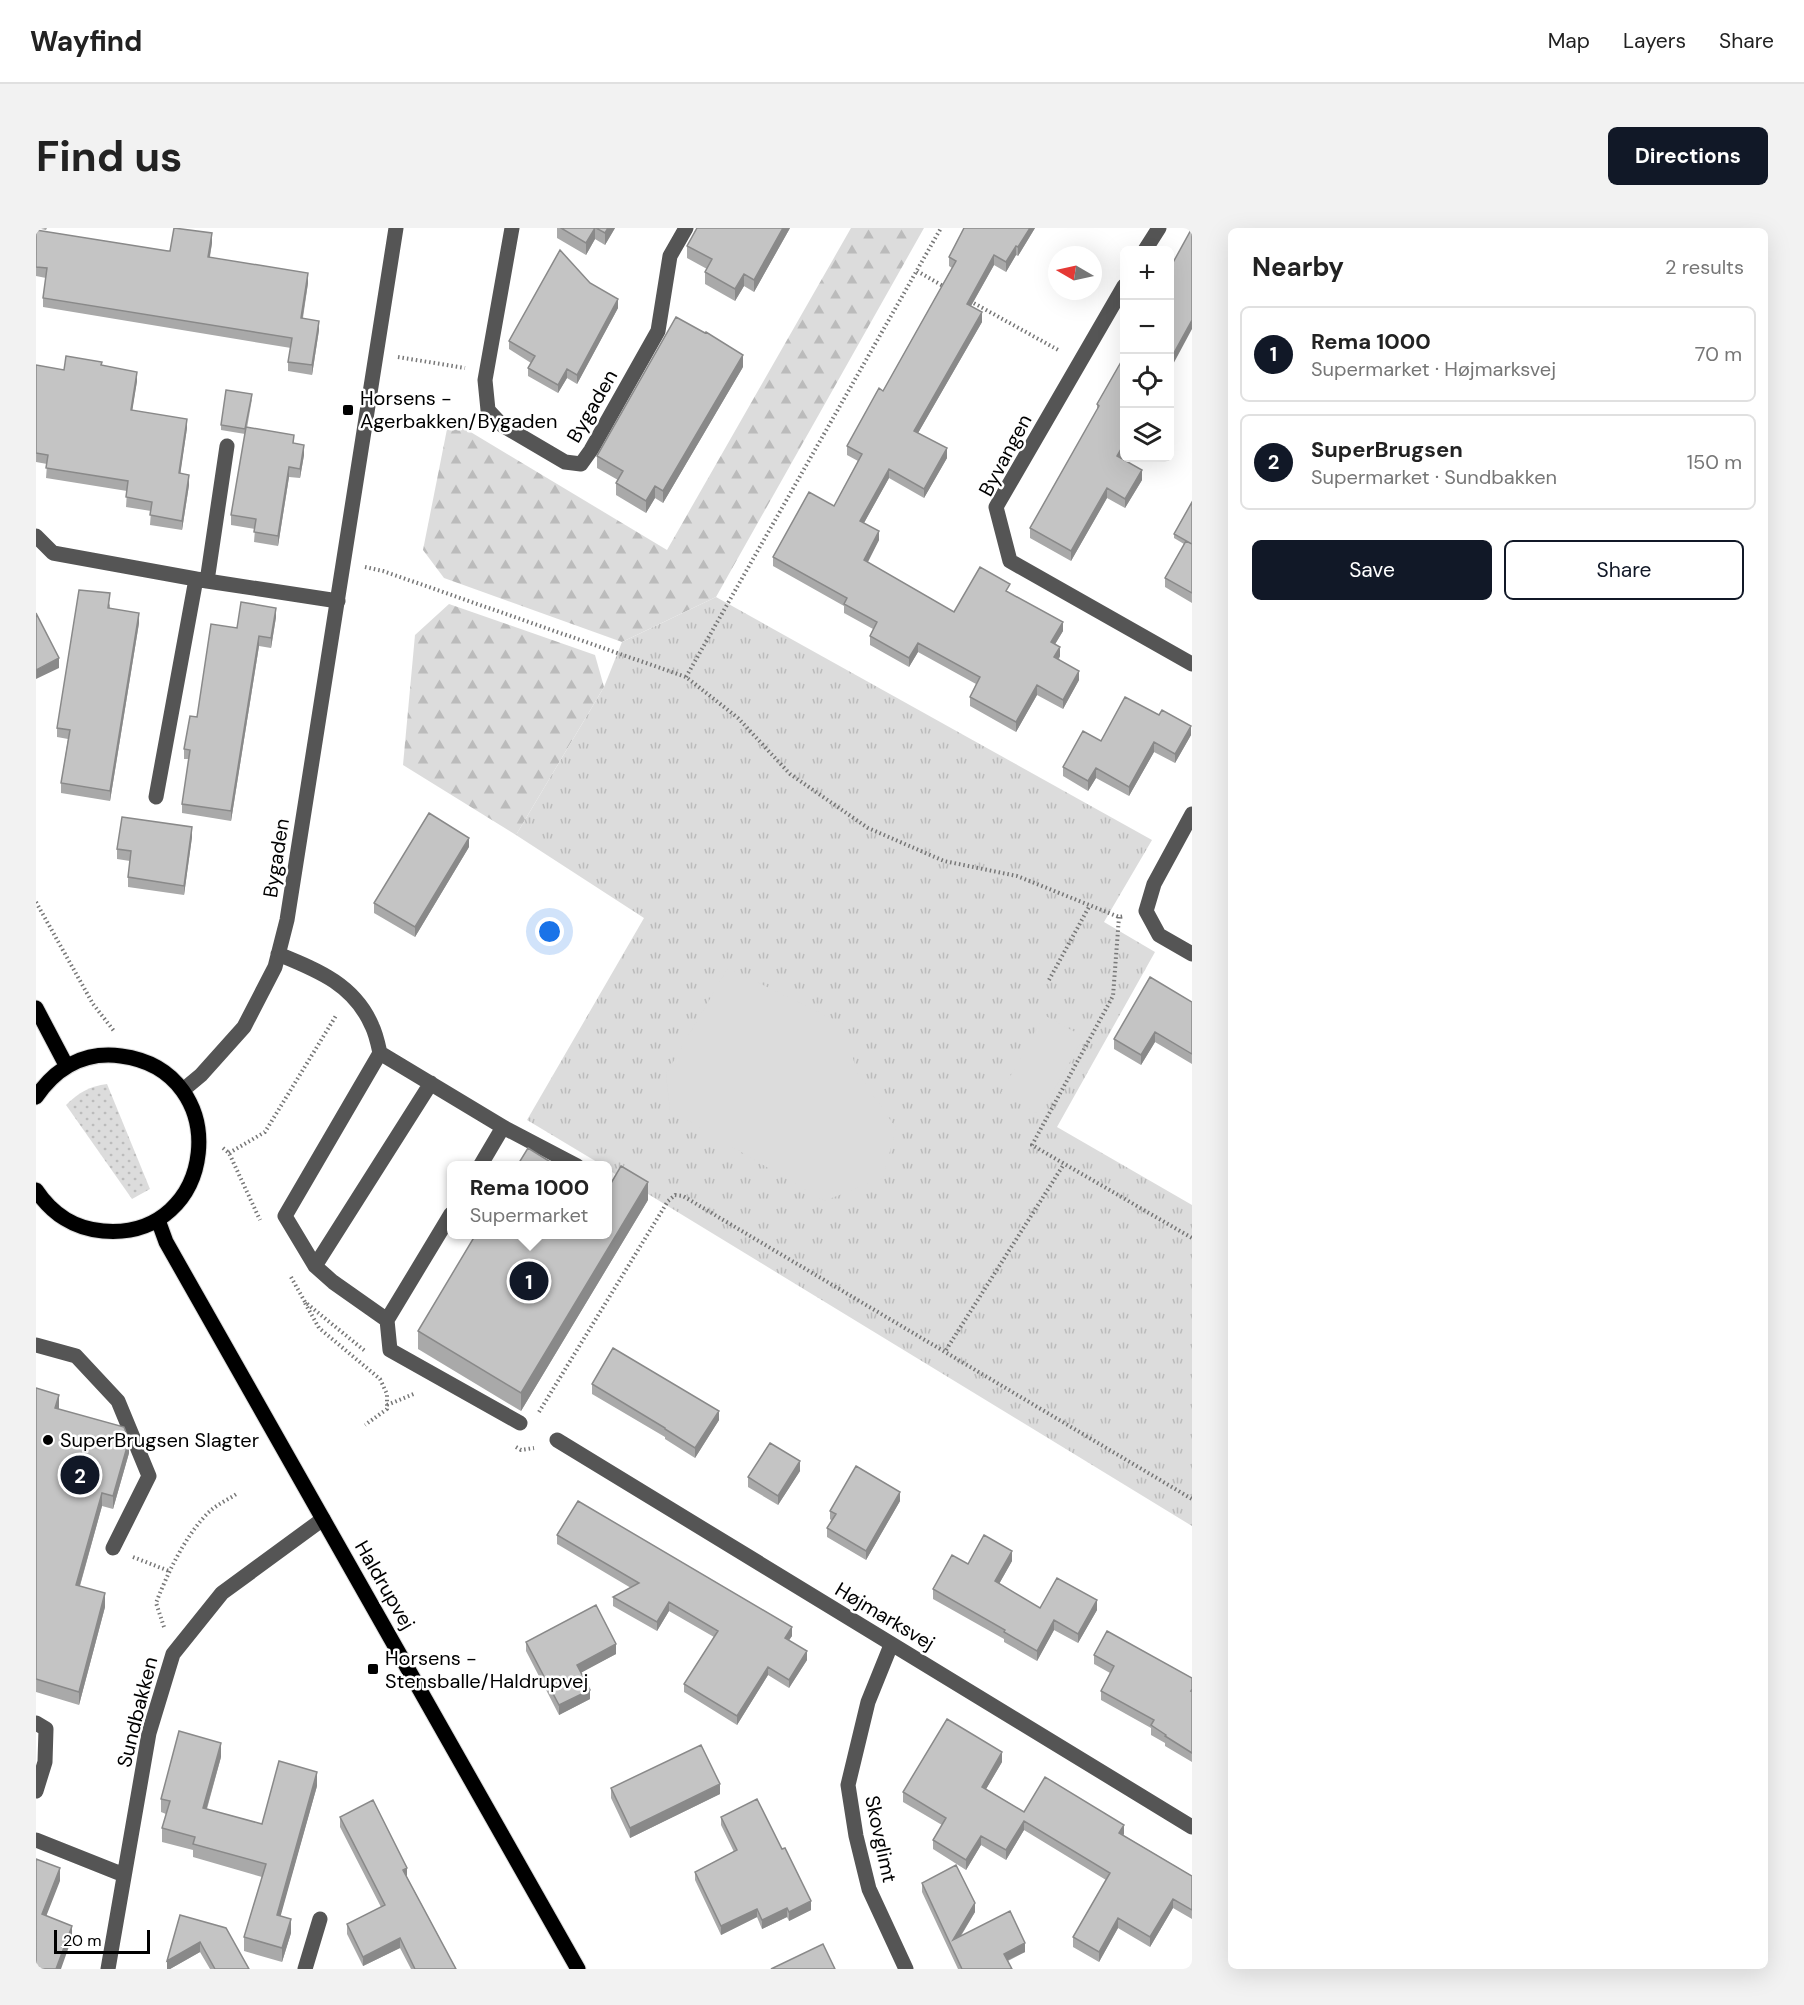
<!DOCTYPE html>
<meta charset="utf-8">
<style>
:root{--surface:#fff;--page:#f2f2f2;--text:#222;--muted:#767676;--line:#e0e0e0;--accent:#111827}
body{margin:0;font-family:"DM Sans",sans-serif;background:var(--page);color:var(--text)}
.controls{position:absolute;right:18px;top:18px;display:grid;overflow:hidden;border-radius:9px;box-shadow:0 6px 24px #0002}
.controls button{width:54px;height:54px;display:grid;place-items:center;padding:0;border:0;border-bottom:2px solid var(--line);background:var(--surface);color:var(--text);font:30px sans-serif}
.compass{position:absolute;left:1012px;top:18px;width:54px;height:54px;border-radius:50%;background:var(--surface);box-shadow:0 6px 24px #0002;rotate:279deg}
.scale{position:absolute;left:18px;bottom:15px;width:96px;box-sizing:border-box;padding-left:6px;border:3px solid #000;border-top:0;font-size:16px;line-height:21px;white-space:nowrap;color:#000;-webkit-text-stroke:4px #fff;paint-order:stroke}
.you{position:absolute;left:514px;top:704px;width:21px;height:21px;margin:-15px;border:4px solid #fff;border-radius:50%;background:#1a73e8;box-shadow:0 0 0 9px #1a73e833}
.badge{display:grid;place-items:center;width:39px;height:39px;border-radius:50%;background:var(--accent);color:#fff;font-size:20px;font-weight:700}
.pin{position:absolute;translate:-50% -50%;border:3px solid #fff;box-shadow:0 2px 6px #0006}
.popup{position:absolute;left:411px;top:933px;width:165px;height:78px;box-sizing:border-box;display:grid;place-content:center;border-radius:9px;background:var(--surface);filter:drop-shadow(0 2px 4px #0005);font-size:20px;white-space:nowrap;color:var(--muted)}
.popup b{font-size:22px;color:var(--text)}
.popup::after{content:'';position:absolute;left:50%;top:100%;margin-left:-12px;border:12px solid transparent;border-top-color:var(--surface)}
.list{margin:0;padding:0;list-style:none}
h2{display:flex;justify-content:space-between;align-items:center;height:78px;margin:0;padding:0 24px;font-size:26px}
h2 small{font-size:20px;font-weight:400;color:var(--muted)}
.list li{display:grid;grid-template-columns:39px 1fr auto;gap:18px;align-items:center;box-sizing:border-box;height:96px;margin:0 12px 12px;padding:0 12px;border:2px solid var(--line);border-radius:9px}
.list b{display:block;font-size:22px;white-space:nowrap}
.list p{margin:0;font-size:20px;white-space:nowrap;color:var(--muted)}
.list em{font-size:20px;font-style:normal;color:var(--muted)}
.actions{display:flex;gap:12px;padding:18px 24px}
.actions a{flex:1;padding:14px 0;border:2px solid var(--accent);border-radius:9px;text-align:center;font-size:21px;color:var(--accent)}
.actions .main{background:var(--accent);color:#fff}
.icon{flex:none;width:33px;height:33px;fill:none;stroke:currentColor;stroke-width:2;stroke-linecap:round;stroke-linejoin:round}
.map{position:relative;flex:none;width:1156px;height:1741px;overflow:hidden;border-radius:9px}
header{display:flex;align-items:center;gap:36px;box-sizing:border-box;height:84px;padding:0 30px;background:var(--surface);border-bottom:2px solid var(--line)}
header strong{font-size:28px}
nav{display:flex;gap:33px;margin-inline-start:auto;font-size:21px}
.intro{display:flex;align-items:center;justify-content:space-between;box-sizing:border-box;height:144px;padding:0 36px}
h1{margin:0;font-size:42px}
.button{padding:15px 27px;border-radius:9px;background:var(--accent);color:#fff;font-size:21px;font-weight:700}
main{display:flex;gap:36px;padding:0 36px}
aside{flex:1;background:var(--surface);border-radius:9px;box-shadow:0 6px 24px #0002}
.map>svg:first-child{display:block}
.grass{fill:url(#grass-dots)}
.forest{fill:url(#forest-firs)}
.park{fill:url(#park-tufts)}
.pitch{fill:#dcdcdc}
.lines{fill:none;stroke-linecap:round;stroke-linejoin:round}
.major-casing{stroke:#dbdbdb;stroke-width:17}
.path{stroke:#777;stroke-width:4;stroke-dasharray:1.5 3;stroke-linecap:butt}
.minor{stroke:#555;stroke-width:15}
.major{stroke:#000;stroke-width:15}
.wall{fill:#a9a9a9}
.shaded-wall{fill:#898989}
.building{fill:#c4c4c4;stroke:#898989;stroke-width:1.5}
.poi-dot{fill:#000;stroke:#fff;stroke-width:2}
.labels{text-anchor:middle;stroke-width:5;stroke-linejoin:round;paint-order:stroke}
.poi-label{font-size:20px;fill:#000;stroke:#fff;text-anchor:start}
.street-label{font-size:20px;fill:#000;stroke:#fff}
</style>
<header>
<strong>Wayfind</strong>
<nav><a>Map</a><a>Layers</a><a>Share</a></nav>
</header>
<div class="intro"><h1>Find us</h1><a class="button">Directions</a></div>
<main>
<div class="map">
<svg width="1156" height="1741" viewBox="0 0 1156 1741">
<defs>
<pattern id="grass-dots" width="8" height="8" patternUnits="userSpaceOnUse" patternTransform="scale(1.5)"><rect width="8" height="8" fill="#dcdcdc"/><path d="M2 2h.1M6 6h.1" fill="none" stroke="#bbb" stroke-width="1.8" stroke-linecap="round"/></pattern>
<pattern id="forest-firs" width="22" height="20" patternUnits="userSpaceOnUse" patternTransform="scale(1.5)"><rect width="22" height="20" fill="#dcdcdc"/><path d="M5 1l3.5 6h-7zM16 11l3.5 6h-7z" fill="#bbb"/></pattern>
<pattern id="park-tufts" width="24" height="20" patternUnits="userSpaceOnUse" patternTransform="scale(1.5)"><rect width="24" height="20" fill="#dcdcdc"/><path d="M3 7l-1-3M5 7V3M7 7l1-3M15 17l-1-3M17 17v-4M19 17l1-3" fill="none" stroke="#bbb"/></pattern>
</defs>
<rect width="100%" height="100%" fill="#fff"/>
<path class="grass" d="M71,856l43,105 -18,10 -66,-94c12,-12 24,-19 41,-21z"/>
<path class="forest" d="M815,0h73l-208,369 -94,45 -178,-64 -21,-28 26,-131 218,131z
M413,376l146,51 9,32 -88,148 -113,-70 12,-130z"/>
<path class="park" d="M680,369l436,243 -48,82 51,30 -98,175 135,78v321l-585,-357v-3l-5,-1 -75,-45 117,-202 -128,-83 88,-148 18,-45z"/>
<path class="pitch" d="M692,740l115,56 14,48 39,56 -13,50 -59,23 -154,-91 -4,-36z
M1008,787l40,22 -44,78 -39,-22z"/>
<g class="lines">
<g class="major-casing">
<path id="major" d="M0,780l30,57
M0,869c20,-29 48,-46 85,-41 115,15 97,185 -18,175 -28,-2 -51,-17 -67,-41
M122,992l8,22 412,727"/>
</g>
<path class="path" d="M881,43l28,16
M934,73l90,50
M362,129l67,11
M329,339l18,4 303,106 52,41 52,56 78,54 76,33 73,15 102,41 6,-1
M650,449l255,-449
M0,674l57,102 21,27
M1083,689l-6,79 -81,149 160,93
M1013,752l41,-75
M187,920l6,5 31,67
M193,925l36,-21 72,-118
M255,1049l14,25 60,49
M269,1075l14,25 61,51 7,15v15l-22,16
M910,1122l118,-186
M351,1177l29,-12
M503,1184l129,-211 7,-6 8,1 509,303
M480,1219l5,3 13,-2
M97,1329l36,14
M128,1399l-8,-24c12,-31 30,-69 54,-92 8,-7 19,-12 28,-18"/>
<path class="minor" d="M476,0l-27,152 3,30 14,15 63,37 16,2 10,-14 67,-119 12,-75 16,-28
M1109,22l14,-22
M1088,58l-128,221 14,54 182,103
M0,308l17,17 154,28 131,20
M171,353l20,-135
M120,569l40,-218
M1156,586l-38,70 -8,27 13,24 33,19
M242,726c39,16 76,30 94,72 4,8 6,18 8,27l123,74 -23,39
M344,825l-95,163 30,50 18,16 54,38 64,-106
M147,862l18,-15 43,-48 31,-60 12,-47 109,-692
M467,899l74,39
M279,1038l116,-183
M351,1092l3,30 130,73
M0,1117l40,11 42,45 31,75 -36,72
M521,1212l635,387
M855,1417l-23,57 -20,83 8,51 13,53 37,80
M0,1495l10,6 -1,33 -9,29
M0,1612l88,35
M72,1741l41,-236 24,-79 49,-61 101,-74
M269,1741l15,-50"/>
<use href="#major" class="major"/>
</g>
<path class="wall" d="M0,0h11l-1,2z
M521,0h58l-10,17 -10,-6 -9,16 -29,-17z
M754,0l-36,64 -10,-6 -9,15 -30,-17v-12l2,-3 -20,-11v-12z
M928,0h71l-17,28 -2,-1 -10,17 -12,-7 -23,41 11,16 -64,111 29,25 -23,40 -35,-20 -25,45 15,17 -12,22 87,50 56,-19 53,38 -8,13 5,12 -1,3 20,21 -16,29 -26,-14 -21,37 -46,-26v-9l6,-13 -58,-32 -9,15 -39,-22v-9l3,-7 -29,-16v-7l-71,-40v-9l61,-51 24,-45 -11,-6v-9l36,-55 69,-123 -3,-2v-9z
M0,2l132,21 44,-8 -2,14 98,26 -5,35 16,12 -7,45 -24,-4v-9l3,-14 -248,-41v-9l3,-20 -10,-2z
M554,55l28,25 -41,76 -10,-6 -9,15 -30,-17v-8l3,-5 -22,-14v-8z
M1089,127v97l-4,6 21,22 -17,28 -18,-10 -36,63 -41,-23v-10l67,-118v-6z
M0,137l28,5 38,-4 35,15 -5,29 55,18 -7,46 9,11 -7,45 -32,-5 1,-14 -25,-4 1,-16 -81,-13 1,-14 -11,-2z
M707,139l-80,136 -8,-5 -9,15 -30,-18v-12l2,-3 -21,-12v-12z
M216,171l-5,29 47,16 10,11 -4,23 -11,-1 -11,69 -24,-4 1,-13 -24,-4v-10l14,-81 -24,-4v-5z
M1156,274v101l-27,-16v-9l19,-34 -10,-6v-4z
M74,375v5l29,15 -29,178 -49,-8v-10l7,-44 -11,-2v-9z
M240,389l-5,31 -12,-2 -28,175 -49,-8v-9l7,-45h-5v-10l53,-121z
M1155,507l-16,28 -21,-11 -25,44 -33,-18 -8,13 -25,-15v-9l38,-26z
M156,609l-8,58 -56,-8v-10l2,-16 -13,-2v-10z
M433,619l-54,90 -41,-24v-10z
M1156,774v62l-37,-22 -14,23 -27,-16v-10z
M612,972l-127,211 -103,-62v-18z
M556,1156l127,36 -24,38 -30,-19v-2l-73,-43z
M0,1160l23,20v1l70,44 -16,56 -11,-3 -22,80 25,21 -26,98 -43,-13z
M764,1243l-22,34 -30,-18v-10z
M864,1273l-34,59 -39,-23v-9l5,-7 -2,-2v-8z
M521,1307l235,101 -3,4 18,20 -18,28 -21,-13 -31,50 -53,-33v-8l30,-47 -45,-26 -12,20 -44,-25v-9l18,-9 -74,-44z
M976,1333l-13,23 41,24 57,2 -19,33 -24,-13 -17,31 -33,-19v-3l-71,-40v-10l35,-25z
M490,1414l90,12 -35,18 9,27 -31,16 -33,-64z
M1058,1427l98,23v84l-27,-16v-3l-14,-8v-7l-50,-28v-9l9,-18 -16,-9z
M185,1529l-14,52 55,15 55,-38 -37,130 11,17 -9,29 -38,-11v-14l18,-60 -69,-20v-7l-31,-8v-14l4,-14 -5,-2v-13z
M966,1534l-16,27 38,23 100,22 -1,1 69,41v43l-19,-11 -23,39 -32,-19 -19,34 -26,-15v-10l33,-57 -82,-50 -18,30 -25,-15 -15,25 -33,-21v-9l9,-15 -39,-23v-10z
M575,1560l109,6 -90,44 -19,-40z
M304,1589l67,60 49,92h-45l-11,-21 -37,18 -16,-32v-10l34,-17 -41,-80z
M685,1589l90,93 -22,11 -2,-4 -25,12 -5,-12 -36,18 -26,-55v-8l39,-20 -13,-27z
M886,1655l53,29 -14,24 64,16 -17,9 4,8h-54l-36,-77z
M144,1687l69,54h-39l-10,-17 -30,17h-3z"/>
<path class="shaded-wall" d="M559,0v11l-9,16v-12z
M572,0h7l-10,17v-12z
M747,0h7l-36,64v-12z
M994,0h5l-17,28v-9z
M176,5v10l-4,23v-9z
M980,18v9l-10,17v-10z
M958,27v10l-27,48v-9z
M272,45v10l-7,44v-9z
M708,46v12l-9,15v-12z
M582,71v9l-41,76v-9z
M946,84v10l-68,118v-9z
M1156,92v9l-22,41v-10z
M283,93v9l-7,45v-10z
M707,127v12l-80,136v-12z
M531,141v9l-9,15v-8z
M101,144v9l-6,38v-9z
M151,191v9l-8,55v-10z
M1089,214v10l-8,14v-10z
M268,217v10l-4,23v-9z
M911,220v10l-23,40v-9z
M253,239v10l-11,69v-10z
M853,241v9l-29,52v-9z
M1106,242v10l-17,28v-9z
M153,247v10l-7,45v-9z
M619,258v12l-9,15v-12z
M1071,260v10l-36,63v-10z
M843,303v9l-15,30v-10z
M240,380v9l-5,31v-10z
M103,385v10l-29,178v-10z
M1027,394v9l-12,20v-9z
M223,408v10l-28,175v-10z
M882,415v9l-9,15v-9z
M1024,419v9l-6,10v-9z
M23,430v10l-23,11v-9z
M1043,443v9l-16,29v-9z
M1001,457v10l-21,37v-10z
M1155,498v9l-16,28v-9z
M1118,514v10l-25,44v-9z
M1060,540v10l-8,13v-10z
M156,599v10l-8,58v-9z
M433,610v9l-54,90v-10z
M1119,804v10l-14,23v-10z
M612,954v18l-127,211v-18z
M23,1167v13l-4,14v-14z
M683,1183v9l-24,38v-10z
M93,1212v13l-16,56v-13z
M764,1233v10l-22,34v-9z
M864,1264v9l-34,59v-9z
M66,1265v13l-26,93v-14z
M976,1323v10l-17,30v-10z
M69,1365v14l-26,98v-13z
M1061,1372v10l-19,33v-9z
M633,1374v9l-12,20v-9z
M1018,1392v10l-17,31v-10z
M756,1399v9l-7,10v-8z
M580,1416v10l-39,21v-10z
M771,1423v9l-18,28v-8z
M732,1439v8l-31,50v-9z
M554,1462v9l-31,16v-10z
M185,1515v14l-18,64v-13z
M966,1524v10l-20,34v-9z
M281,1544v14l-40,143v-14z
M684,1556v10l-90,44v-10z
M988,1593v9l-18,30v-10z
M1088,1597v9l-5,8v-9z
M945,1608v9l-15,25v-10z
M24,1640v13l-18,46v-13z
M371,1640v9l-4,-7z
M1137,1671v9l-23,39v-10z
M775,1673v9l-22,11v-9z
M939,1675v9l-22,36v-8z
M751,1680v9l-25,12v-9z
M721,1681v8l-36,18v-9z
M1082,1690v10l-19,34v-10z
M255,1691v14l-9,29v-14z
M36,1698v12l-11,31h-5z
M364,1710v10l-37,18v-9z
M164,1714v10l-30,17h-3v-8z
M989,1715v9l-21,10v-8z"/>
<path class="building" d="M138,0l38,5 -4,24 100,16 -7,45 18,3 -7,44 -24,-3 4,-24 -249,-40 4,-30 -11,-1v-37l132,21h2z
M525,0h34l-9,15z
M560,0h12l-3,5z
M661,0h86l-29,52 -10,-6 -9,15 -30,-17 7,-13 -25,-13z
M928,0h66l-12,19 -2,-1 -10,16 -12,-7 -27,49 15,8 -68,119 33,17 -23,41 -35,-20 -29,52 19,10 -15,29 90,52 26,-45 30,17 -4,7 57,31 -12,20 9,5 -6,10 25,14 -16,29 -26,-15 -21,37 -46,-25 10,-20 -62,-34 -9,15 -39,-22 7,-14 -33,-18 3,-6 -74,-41 36,-65 25,14 28,-52 -15,-8 32,-58 4,3 73,-130 -7,-4z
M1156,0v92l-22,40v-92z
M524,22l30,33 28,16 -41,76 -10,-6 -9,16 -30,-17 7,-12 -26,-15z
M640,89l29,16 1,-1 37,23 -80,136 -8,-5 -9,15 -30,-18 7,-12 -26,-15z
M1089,127v87l-8,14 25,14 -17,29 -18,-11 -36,63 -41,-23 69,-122 -2,-2z
M30,128l36,6 -1,3 36,7 -6,38 56,9 -8,54 10,2 -7,46 -32,-6 2,-13 -26,-5 2,-16 -82,-13 2,-13 -12,-2v-88l28,5z
M190,162l26,4 -7,35 -24,-4z
M210,199l48,8 -1,8 11,2 -4,24 -11,-2 -11,69 -24,-4 2,-13 -25,-4z
M1156,274v42l-18,-10z
M1150,313l6,3v49l-27,-15z
M43,362l31,3 -2,15 31,5 -29,178 -49,-8 9,-53 -13,-2z
M205,374l35,6 -5,30 -12,-2 -28,175 -49,-7 8,-54 -6,-1 6,-33 7,1 14,-93 26,4z
M0,385l23,45 -23,12z
M1089,469l34,18 3,-5 29,16 -16,28 -21,-12 -25,45 -33,-19 -8,13 -25,-14 20,-36 18,10z
M393,585l40,25 -54,89 -41,-24z
M86,589l70,10 -8,59 -56,-9 3,-26 -14,-2z
M1114,749l42,25v52l-37,-22 -14,23 -27,-16z
M492,920l29,18h-40z
M585,938l27,16 -127,211 -103,-62 58,-97h131v-44z
M577,1120l106,63 -24,37 -30,-19v-1l-73,-44z
M0,1160l23,7 -4,13 69,19 5,13 -16,56 -11,-3 -26,92 29,8 -26,99 -43,-13z
M734,1215l30,18 -22,35 -30,-19z
M820,1238l44,26 -34,59 -39,-23 9,-14 -6,-3z
M542,1273l214,126 -7,11 22,13 -18,29 -21,-13 -31,49 -53,-32 34,-53 -49,-29 -12,20 -44,-25 26,-14 -82,-48z
M948,1307l28,16 -17,30 45,27 17,-30 40,22 -19,34 -24,-14 -17,31 -33,-19 1,-2 -72,-41 19,-34 16,9z
M560,1377l20,39 -39,21 13,25 -31,15 -33,-63z
M1071,1403l85,47v11l-1,2h1v62l-27,-17 1,-1 -15,-10 3,-5 -53,-29 13,-25 -20,-11z
M911,1491l55,33 -20,35 42,25 21,-35 79,48 -5,8 73,43v34l-19,-11 -23,38 -32,-19 -19,34 -26,-15 37,-64 -86,-52 -18,29 -25,-14 -15,24 -33,-20 13,-22 -43,-26z
M143,1503l42,12 -18,65 59,16 17,-63 38,11 -40,143 14,4 -9,29 -38,-11 22,-73 -73,-20 2,-7 -33,-9 8,-27 -9,-2z
M665,1517l19,39 -90,44 -19,-40z
M721,1571l25,50 3,-1 26,53 -22,11 -2,-4 -25,12 -5,-11 -36,17 -26,-54 42,-22 -16,-33z
M337,1572l34,68 -4,2 53,99h-41l-15,-31 -37,19 -16,-33 38,-19 -45,-88z
M0,1631l24,9 -18,46 30,12 -16,43h-20z
M920,1637l19,38 -22,37 57,-29 15,32 -21,11 8,15h-50l-40,-86z
M144,1687l46,13 23,41h-34l-15,-27 -33,19z
M787,1716l12,25h-64z"/>
<g class="poi-dot">
<rect x="306" y="176" width="12" height="12" rx="3"/>
<circle cx="12" cy="1212" r="6"/>
<rect x="331" y="1435" width="12" height="12" rx="3"/>
</g>
<g class="labels">
<g class="poi-label">
<text x="324" y="177">Horsens -<tspan x="324" dy="23">Agerbakken/Bygaden</tspan></text>
<text x="24" y="1219">SuperBrugsen Slagter</text>
<text x="349" y="1437">Horsens -<tspan x="349" dy="23">Stensballe/Haldrupvej</tspan></text>
</g>
<g class="street-label">
<text transform="translate(556 178) rotate(-60)" y="7">Bygaden</text>
<text transform="translate(969 227) rotate(-62)" y="7">Byvangen</text>
<text transform="translate(240 630) rotate(-81)" y="7">Bygaden</text>
<text transform="translate(349 1357) rotate(60)" y="7">Haldrupvej</text>
<text transform="translate(849 1388) rotate(31)" y="7">Højmarksvej</text>
<text transform="translate(101 1484) rotate(-76)" y="7">Sundbakken</text>
<text transform="translate(845 1611) rotate(78)" y="7">Skovglimt</text>
</g>
</g>
</svg>
<div class="controls">
<button>+</button>
<button>−</button>
<button><svg class="icon" aria-label="locate" viewBox="0 0 24 24"><circle cx="12" cy="12" r="6"/><path d="M12 2v4M12 18v4M2 12h4M18 12h4"/></svg></button>
<button><svg class="icon" aria-label="layers" viewBox="0 0 24 24"><path d="M12 4l9 5-9 5-9-5zM3 14l9 5 9-5"/></svg></button>
</div>
<svg class="compass" viewBox="-18 -18 36 36"><path d="M0-13l5 13h-10z" fill="#e53935"/><path d="M0 13l5-13h-10z" fill="#767676"/></svg>
<div class="scale">20 m</div>
<div class="you"></div>
<div class="pin badge" style="left:493px;top:1053px">1</div>
<div class="popup"><b>Rema 1000</b>Supermarket</div>
<div class="pin badge" style="left:44px;top:1247px">2</div>
</div>
<aside>
<h2>Nearby<small>2 results</small></h2>
<ul class="list">
<li><span class="badge">1</span><div><b>Rema 1000</b><p>Supermarket · Højmarksvej</p></div><em>70 m</em></li>
<li><span class="badge">2</span><div><b>SuperBrugsen</b><p>Supermarket · Sundbakken</p></div><em>150 m</em></li>
</ul>
<div class="actions"><a class="main">Save</a><a>Share</a></div>
</aside>
</main>
